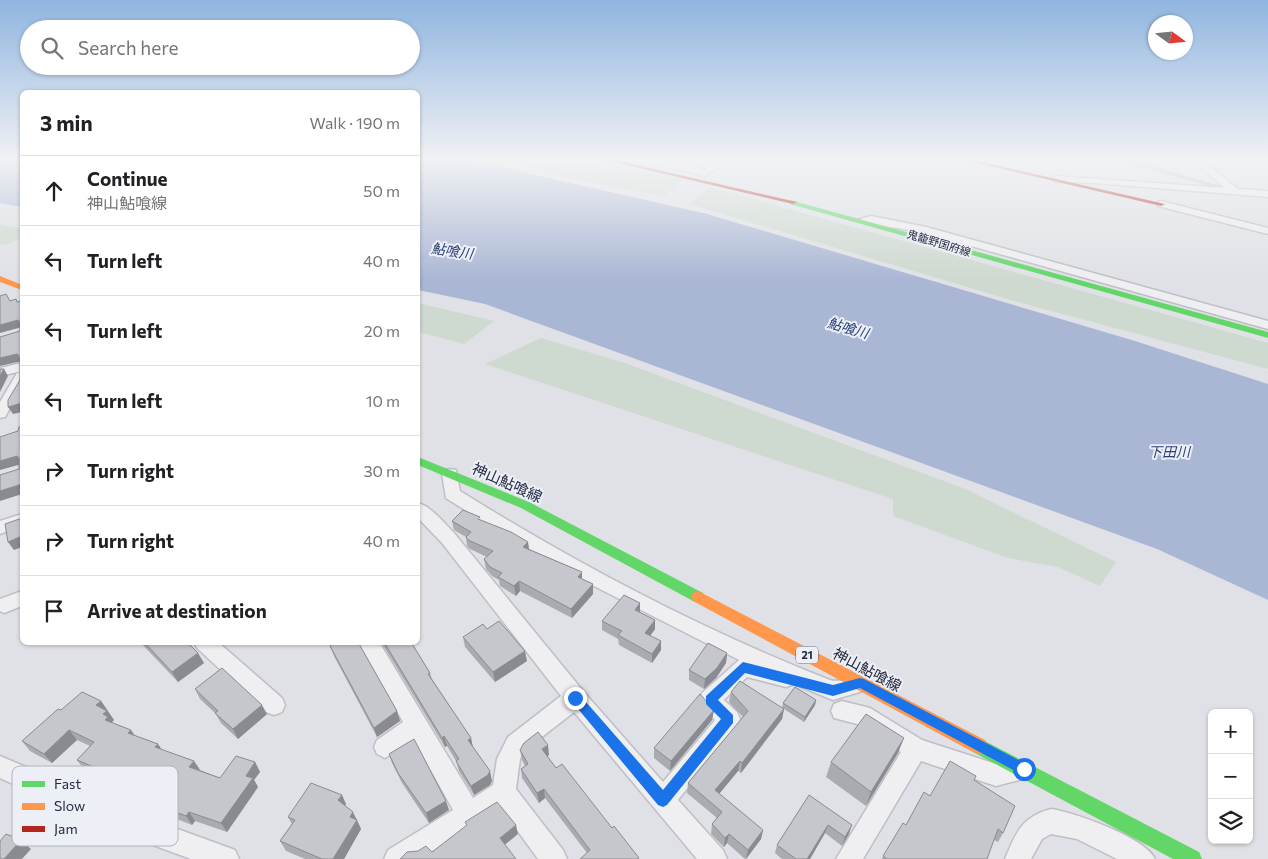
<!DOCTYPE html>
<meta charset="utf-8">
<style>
:root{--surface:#fff;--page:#f6f6f6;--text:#202124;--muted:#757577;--line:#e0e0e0}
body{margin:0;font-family:Commissioner,"Noto Sans JP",sans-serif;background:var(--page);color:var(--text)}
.controls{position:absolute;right:15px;bottom:15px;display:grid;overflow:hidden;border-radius:8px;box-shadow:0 1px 4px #0004}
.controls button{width:45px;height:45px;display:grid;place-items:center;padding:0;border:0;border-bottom:1px solid var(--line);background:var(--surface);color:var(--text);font:25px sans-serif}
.compass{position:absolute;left:1148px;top:15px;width:45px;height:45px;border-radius:50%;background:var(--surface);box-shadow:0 1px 4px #0004;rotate:105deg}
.stop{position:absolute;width:15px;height:15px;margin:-11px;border:4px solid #1a73e8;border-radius:50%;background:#fff}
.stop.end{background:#1a73e8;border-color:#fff;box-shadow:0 1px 5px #0008}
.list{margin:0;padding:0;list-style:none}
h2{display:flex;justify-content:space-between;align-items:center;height:65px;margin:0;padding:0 20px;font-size:21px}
h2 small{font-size:16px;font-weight:400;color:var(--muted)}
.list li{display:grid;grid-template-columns:32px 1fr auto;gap:15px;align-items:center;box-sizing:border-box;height:70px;padding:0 20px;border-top:1px solid var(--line)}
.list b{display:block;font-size:19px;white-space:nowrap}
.list p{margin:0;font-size:16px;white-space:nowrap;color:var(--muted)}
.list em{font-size:16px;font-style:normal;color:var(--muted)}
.icon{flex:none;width:28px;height:28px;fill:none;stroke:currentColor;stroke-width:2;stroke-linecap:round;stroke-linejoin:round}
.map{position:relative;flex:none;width:1268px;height:859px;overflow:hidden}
.search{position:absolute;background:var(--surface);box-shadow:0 1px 4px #0004;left:20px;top:20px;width:400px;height:55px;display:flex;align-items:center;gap:12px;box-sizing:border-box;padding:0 18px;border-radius:28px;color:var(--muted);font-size:19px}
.panel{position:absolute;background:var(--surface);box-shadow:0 1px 4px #0004;left:20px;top:90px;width:400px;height:555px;border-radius:8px}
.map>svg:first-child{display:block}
.green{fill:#ced9cf}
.water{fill:#aab7d4}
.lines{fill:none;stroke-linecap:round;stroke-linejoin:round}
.stream{stroke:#aab7d4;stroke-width:3}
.street-casing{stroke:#bebfc4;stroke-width:3}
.path{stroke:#c2c2c8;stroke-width:2;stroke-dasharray:2.5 2.5;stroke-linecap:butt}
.street{fill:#efeff2;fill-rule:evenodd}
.fast{fill:#63d668;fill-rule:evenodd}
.slow{fill:#ff974d;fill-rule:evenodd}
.jam{fill:#b3261e;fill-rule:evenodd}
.wall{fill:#a9abb0}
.shaded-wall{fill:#8a8b90}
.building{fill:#c5c7cd;stroke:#8a8b90}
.route{fill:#1a73e8}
.labels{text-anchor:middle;stroke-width:4;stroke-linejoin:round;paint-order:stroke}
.far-street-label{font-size:11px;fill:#252a41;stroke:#eceff6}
.shield{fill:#eceff6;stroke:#616577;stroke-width:1}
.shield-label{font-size:11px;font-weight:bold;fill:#252a41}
.water-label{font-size:14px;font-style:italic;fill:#2a3f79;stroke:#eceff6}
.near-street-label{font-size:15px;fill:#252a41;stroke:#eceff6}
.key{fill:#eceff6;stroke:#b0b4c0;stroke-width:1}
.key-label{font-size:14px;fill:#252a41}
</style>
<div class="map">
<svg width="1268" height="859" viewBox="0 0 1268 859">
<rect width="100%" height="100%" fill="#e0e1e6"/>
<path class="green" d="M490,160h102l92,20 -20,16 -53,-9z
M710,187l558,156v26l-254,-68 -325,-97z
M0,224l21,4 1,9 -13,7 -9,1z
M418,303l76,18 -30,23 -46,-12z
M541,338l84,25 338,125 153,74 -16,24 -42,-19 -50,-9 -115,-42v-17l-408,-135z"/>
<path class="water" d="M0,160h22v47l-22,-4z
M418,160h52l237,54 428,127 133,43v216l-111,-51 -672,-245 -67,-14z"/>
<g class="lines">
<path class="stream" d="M1122,160l104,29"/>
<g class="street-casing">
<path id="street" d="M625,160h39l40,10 5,-3 -22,-7h14l19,6 -15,10 -41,-10 -35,-3z
M1193,160h9l36,29 30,2v6l-172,-14 -40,-1 -4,-3 4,-3 169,12z
M1161,201l107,27v6l-110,-28v-4z
M871,216l55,11 342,94v8l-347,-97c-10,-2 -61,-9 -64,-12z
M22,363v8l-22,5v-8z
M22,372v15l-17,30 -5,1v-16l17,-29z
M450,469l6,1 4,21c117,73 242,139 370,189 12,4 24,-8 36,-4l4,7 -4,7 -33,10 -39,-16 -8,3 -39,-10 -23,23 13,12 3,7 -3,7 -59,74 45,50 4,9h-30l-123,-147 -50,39 -4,8 -4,30 47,61 4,9h-29l-37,-51 -81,51h-36l4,-9 65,-40 -39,-70 -29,18 -8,-4 -3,-7 3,-7 26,-18 -45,-80h21l94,156 20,-13 4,-26 11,-22 53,-41 -119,-153 -24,-25v-15c14,4 26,20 36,30l129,158 80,91 52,-62 -13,-13 -3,-7 3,-7 37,-33 -147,-75 -89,-51 -57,-36 -4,-24 2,-4z
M22,514v12l-22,8v-13z
M22,591v15l-18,7 -4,-2v-12z
M194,642h24l64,56 3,7 -3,7 -8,3 -8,-3 -69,-64z
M842,701l28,7 52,32 74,24 19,-4 8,3 4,8 -4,8 -27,7 -75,-25 -58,98h-27l65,-107 -44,-28 -23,-6 -3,-7 3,-7z
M0,756l134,57 101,37 4,9h-48l-68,-25 -123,-56z
M1051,809c23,3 95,29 104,50h-38l-40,-20 -26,-5 -9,5 -11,20h-26c11,-26 16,-42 46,-50z"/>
</g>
<path class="path" d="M1127,160l57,16"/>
<use href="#street" class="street"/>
<path class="fast" d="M790,200l478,132v6l-478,-134z
M418,457l111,45 174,91 2,4 -2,4 -5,2 -5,-2 -172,-93 -103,-43z
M979,738l220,114 3,7h-29l-200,-107 -3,-6 3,-6z"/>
<path class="slow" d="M0,276l22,9v5l-22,-8z
M698,591l287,149 3,6 -3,6 -6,2 -6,-2 -280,-151 -2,-4 2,-4z"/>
<path class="jam" d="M605,160h10l182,42 -4,2z
M964,160h10l191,44 -4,2z"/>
</g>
<path class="wall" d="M480,520l48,22 1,7 53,23v7l11,5v10l-21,24 -52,-27 -4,5 -16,-10 -1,-6 -7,-4 -6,-7 -2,-10 3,-2 -17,-8 -3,-3 -1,-9 -12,-7 -2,-9z
M640,612l15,17 -5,7 11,5v9l-9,13 -33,-18 -1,-6 -16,-9v-9z
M487,629l40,32 -32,21 -30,-35 -2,-10z
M140,642h47l17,21 -26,19z
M381,642h30l19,31 2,6 39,59 2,10 19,33 -2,4 -16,10 -15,-24 -3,-10 -9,-15 -2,1z
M330,646l67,65 3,10 -23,16 -43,-81z
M727,653l-1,10 -10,15 -12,11 -15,-9v-10z
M195,689l72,25 -29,25 -17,-16 -6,-10 -15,-14z
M731,692l51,16 1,-5 33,-3 -1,5 -11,17 -20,-13 -2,10 -41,54 -3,-2 -19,23 44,36 -2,9 -15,20h-1l-18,-16 -3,4 -13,-13 1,-10 5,-6 -30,-25 1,-10 55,-66 -14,-15z
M101,701l13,19 -2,2 1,1 18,7 3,5 24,9 3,6 33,11 6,9 20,8 35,-16 5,10 -6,8 4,7 -31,45 -32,-11 -3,4 -33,-13 -4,-5 -43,-14 -7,-9 4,-4 -25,-11 -7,-9 13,-14 -13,-6 -25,23 -22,-12 -8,-10 39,-31z
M714,710l-2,10 -42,51 -16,-13v-10z
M520,750l29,5 -2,1 9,12 83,90 -52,-5 -42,-55 -6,5 -17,-25 -1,-9 4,-3 -3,-6z
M898,753l-32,53 -40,-29 5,-15z
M389,754l60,56 -20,13 -27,-40 -10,-20z
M974,780l29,53 -5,9 -4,-2 -7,19h-105l1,-3 23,-31 24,-29z
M809,795l40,39 -7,12 -17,-13 -15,26h-28l-7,-6 2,-8z
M346,804l-1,2 12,14 4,9 -17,30h-39l-19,-8 -6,-10 12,-17 -4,-7z"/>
<path class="shaded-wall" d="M18,320l4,7 -22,6v-8z
M17,354l5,7 -22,5v-8z
M4,369l4,7 -8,16v-16z
M22,403v9l-9,2 -5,-7z
M17,456l5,8 -22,6v-9z
M22,484v10l-22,7v-10z
M22,536v11l-8,3 -6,-8z
M528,542l1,9 -6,-4z
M582,572v10l-4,-5z
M519,581l1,10 -4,5 -2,-10z
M593,584v10l-21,24 -1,-9z
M640,603v9l-5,-2z
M655,620v9l-10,14v-10z
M661,641v9l-9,13v-9z
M525,651l2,10 -32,21 -2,-10z
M198,653l6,10 -26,19 -6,-10z
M727,653l-1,10 -10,15 -12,11 1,-10z
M816,700l-1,5 -11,17 1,-5z
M101,701l13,19 -2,2 3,4 -10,-6 -9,-15z
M262,705l5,9 -29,25 -5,-10z
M784,709l-2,10 -41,54 1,-10z
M714,710l-2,10 -42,51 1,-10z
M397,711l3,10 -23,16 -3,-9z
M69,730l8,10 -25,23 -8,-9z
M131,730l7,10 -10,-7z
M444,736l3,10 -2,1 -3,-9z
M471,738l2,10 -5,-8z
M904,738l-6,15 -32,53 5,-14z
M158,744l6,9 -9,-6z
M548,745l1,10 -5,3 -2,-9z
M194,761l6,9 -11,-3z
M740,761l-2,10 -24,29 1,-10z
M255,762l5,10 -6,8 4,7 -31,45 -6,-9 25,-47z
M490,771l2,10 -2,4 -16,10 -3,-9z
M544,789l1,9 -6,5 -2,-10z
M342,795l4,9 -4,6 -4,-10z
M446,801l3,9 -20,13 -3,-10z
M189,812l6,9 -3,4 -6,-9z
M353,812l8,17 -17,30h-11l17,-42z
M516,825l2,9 -16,13 -2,-9z
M828,825l-3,8 -15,26h-3z
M852,825l-3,9 -7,12 3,-9z
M763,830l-2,9 -15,20 2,-9z
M729,834l-2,9 -3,4 1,-9z
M21,840l10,9 -9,10h-18z"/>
<path class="building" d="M6,294l4,7 6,-2 1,3 3,-1 2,9v-1v94l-14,4v-7l12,-20v-24l-3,-2 -17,4v-21l20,-6v-9l-2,-2 -18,5v-29z
M0,369h4l-4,7z
M22,426v58l-22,7v-16l19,-6v-11l-2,-2 -17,5v-24l18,-6 1,-4z
M463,510l17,7 -2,2 33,13 17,10 -5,5 59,25 -4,5 15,7 -22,25 -52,-28 -5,5 -16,-9 4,-4 -12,-6 -6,-8 9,-8 -25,-11 -2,-3 5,-5 -19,-11z
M22,518v18l-14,6 -3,-18z
M624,595l16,8 -5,7 20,10 -10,13 16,8 -9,13 -34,-19 4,-4 -20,-10z
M499,621l26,30 -32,21 -30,-35 20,-13 4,5z
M144,642h43l11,11 -26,19z
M336,642h22l39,69 -23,17 -44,-82z
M384,642h27l19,31 -2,1 43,64 -3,2 22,31 -2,4 -17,11 -15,-25 3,-2 -15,-23 -2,2z
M708,643l19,10 -10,15 -12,11 -16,-9z
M222,668l40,37 -29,24 -18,-16 3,-2 -23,-22z
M740,681l44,28 -42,54 -2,-2 -25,29 48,40 -15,20 -19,-16 -4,4 -13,-14 10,-12 -34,-29 60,-72 -17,-19z
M795,687l21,13 -11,17 -22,-14z
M82,692l19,9 -5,4 11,6 -4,3 5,3 -3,3 26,10 -3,3 30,11 -3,3 39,14 -5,6 31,11 16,-22 19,6 -9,14 7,2 -32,45 -32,-11 -3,4 -34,-13 2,-3 -49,-16 8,-9 -36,-15 17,-18 -25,-12 -25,24 -22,-13 36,-32 3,1z
M700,694l14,16 -43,51 -17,-13z
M866,714l38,24 -33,54 -40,-30z
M538,732l10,13 -6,4 14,19 6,-4 50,64 2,-2 25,32 -2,1h-57l10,-9 -46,-61 -7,4 -16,-24 7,-5 -8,-14 4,-7z
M414,739l32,62 -20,12 -28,-40 -9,-19z
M950,761l26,15 -2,4 41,26 -12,27 -5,-4 -11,30h-101v-1l-3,-2 20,-33 3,2 18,-33 6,4z
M311,783l31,12 -4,5 15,12 -3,5 7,3 -24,39h-11l-42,-18 15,-21 -7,-3z
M809,795l43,30 -7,12 -17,-12 -21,34h-11l-19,-14z
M497,802l19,23 -16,13 16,21h-116l7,-7 11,-1 8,-5 6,6 35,-27 -2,-3z
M6,834l15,6 -17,19h-4v-18z"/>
<linearGradient id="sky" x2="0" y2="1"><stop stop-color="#8fb5e0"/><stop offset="0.57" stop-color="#f1f2f4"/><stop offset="1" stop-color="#f1f2f4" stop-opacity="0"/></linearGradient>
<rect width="1268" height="280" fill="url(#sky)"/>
<path class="route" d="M743,662l90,23 27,-7 4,1 164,86 2,4 -2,4 -4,2 -5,-2 -159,-85 -27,8 -88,-23 -27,27 15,15v8l-66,82 -4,2 -5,-2 -89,-107 6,-6 4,2 84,96 58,-71 -15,-15v-8z"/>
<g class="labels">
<g class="far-street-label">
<text transform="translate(939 243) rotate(17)" y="4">鬼籠野国府線</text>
</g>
<rect class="shield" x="796" y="646.5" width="22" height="17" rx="4"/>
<g class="shield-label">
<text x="807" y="659">21</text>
</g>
<g class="water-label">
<text transform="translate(452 251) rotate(8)" y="5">鮎喰川</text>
<text transform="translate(848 328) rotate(16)" y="5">鮎喰川</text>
<text x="1169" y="457">下田川</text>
</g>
<g class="near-street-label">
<text transform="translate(507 483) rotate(24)" y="5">神山鮎喰線</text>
<text transform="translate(867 670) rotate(28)" y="5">神山鮎喰線</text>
</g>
</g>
<rect x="12" y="766" width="166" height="80" rx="8" class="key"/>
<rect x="22" y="781" width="23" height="6" fill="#63d668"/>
<rect x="22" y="803" width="23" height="7" fill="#ff974d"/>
<rect x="22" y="826" width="23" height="6" fill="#b3261e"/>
<g class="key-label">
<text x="54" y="789">Fast</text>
<text x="54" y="811">Slow</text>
<text x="54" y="834">Jam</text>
</g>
</svg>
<div class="controls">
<button>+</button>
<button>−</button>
<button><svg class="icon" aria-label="layers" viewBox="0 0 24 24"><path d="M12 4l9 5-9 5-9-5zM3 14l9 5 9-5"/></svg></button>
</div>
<svg class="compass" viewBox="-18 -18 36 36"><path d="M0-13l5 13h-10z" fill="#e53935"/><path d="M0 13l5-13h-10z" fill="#757577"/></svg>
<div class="stop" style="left:1024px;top:769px"></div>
<div class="stop end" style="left:575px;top:698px"></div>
<div class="search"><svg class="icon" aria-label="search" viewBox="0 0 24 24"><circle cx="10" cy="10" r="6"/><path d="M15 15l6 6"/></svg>Search here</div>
<section class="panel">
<h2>3 min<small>Walk · 190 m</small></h2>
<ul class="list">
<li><svg class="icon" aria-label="ahead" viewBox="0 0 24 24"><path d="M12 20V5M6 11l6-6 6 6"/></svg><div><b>Continue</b><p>神山鮎喰線</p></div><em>50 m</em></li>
<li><svg class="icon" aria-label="left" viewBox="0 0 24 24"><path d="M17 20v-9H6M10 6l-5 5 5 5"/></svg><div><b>Turn left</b></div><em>40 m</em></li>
<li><svg class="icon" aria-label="left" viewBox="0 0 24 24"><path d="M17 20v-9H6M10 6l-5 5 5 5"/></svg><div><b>Turn left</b></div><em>20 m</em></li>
<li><svg class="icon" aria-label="left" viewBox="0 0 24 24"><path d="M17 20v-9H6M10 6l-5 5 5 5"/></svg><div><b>Turn left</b></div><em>10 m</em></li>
<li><svg class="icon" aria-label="right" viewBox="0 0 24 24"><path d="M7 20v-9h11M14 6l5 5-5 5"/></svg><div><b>Turn right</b></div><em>30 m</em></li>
<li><svg class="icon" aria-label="right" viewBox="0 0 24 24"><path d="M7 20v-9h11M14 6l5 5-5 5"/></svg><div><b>Turn right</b></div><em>40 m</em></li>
<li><svg class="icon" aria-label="arrive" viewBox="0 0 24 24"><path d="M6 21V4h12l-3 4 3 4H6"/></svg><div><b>Arrive at destination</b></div></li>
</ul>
</section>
</div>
